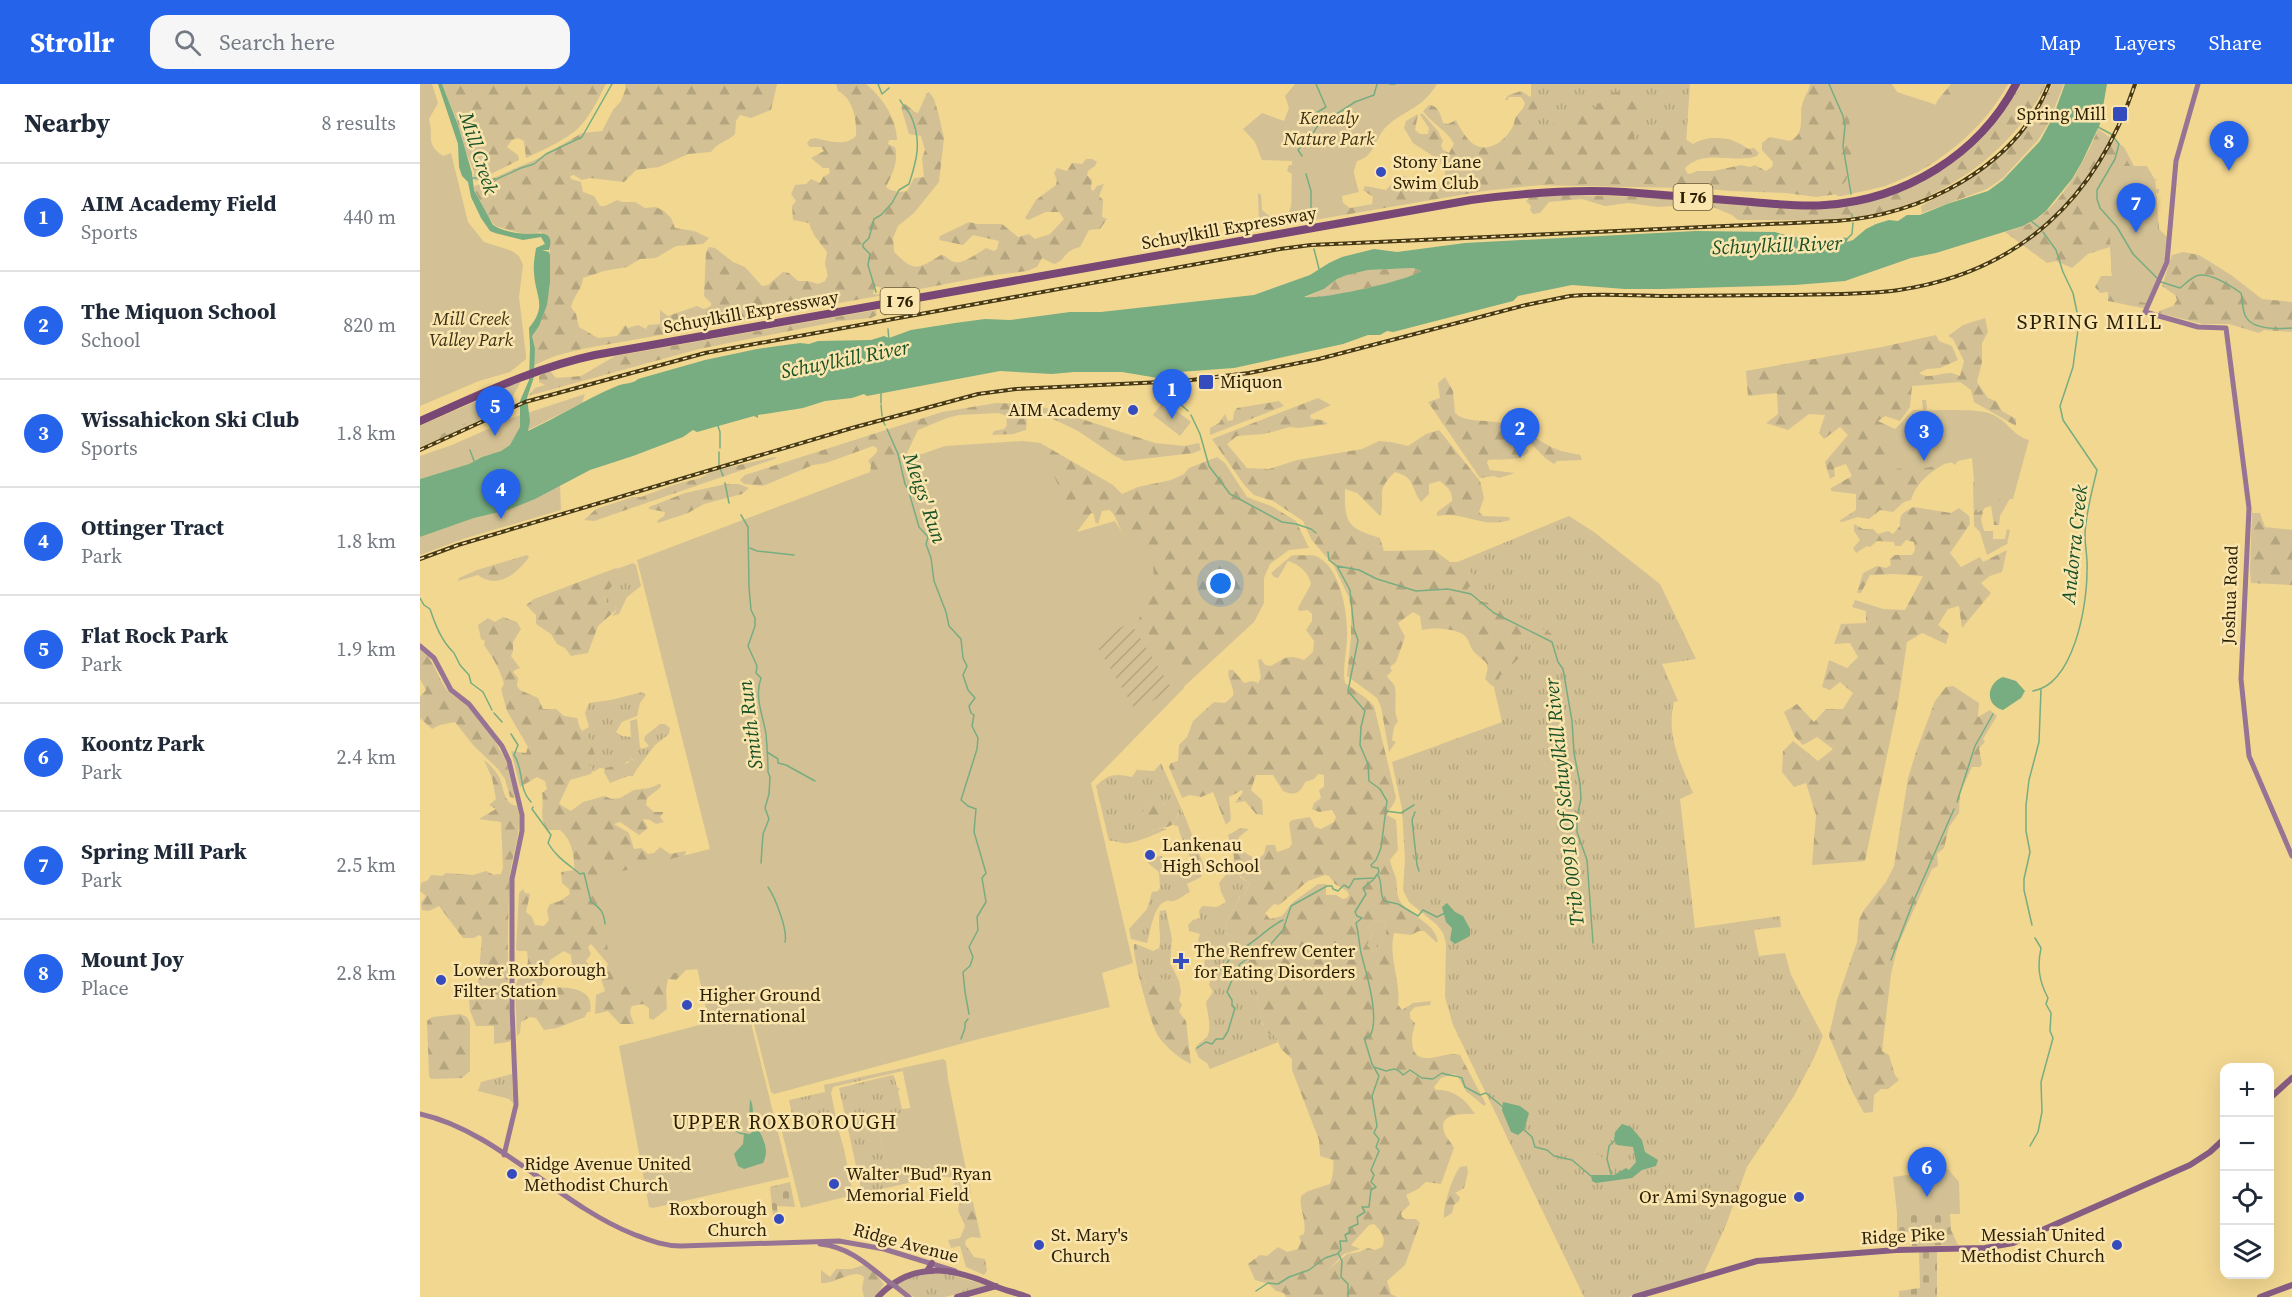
<!DOCTYPE html>
<meta charset="utf-8">
<style>
:root{--surface:#fff;--page:#f6f6f7;--text:#1f2937;--muted:#747a83;--line:#e0e1e3;--accent:#2563eb}
body{margin:0;font-family:"Source Serif 4",serif;background:var(--page);color:var(--text)}
.controls{position:absolute;right:18px;bottom:18px;display:grid;overflow:hidden;border-radius:12px;box-shadow:0 6px 24px #0002}
.controls button{width:54px;height:54px;display:grid;place-items:center;padding:0;border:0;border-bottom:2px solid var(--line);background:var(--surface);color:var(--text);font:30px sans-serif}
.you{position:absolute;left:801px;top:500px;width:21px;height:21px;margin:-15px;border:4px solid #fff;border-radius:50%;background:#1a73e8;box-shadow:0 0 0 9px #1a73e833}
.badge{display:grid;place-items:center;width:39px;height:39px;border-radius:50%;background:var(--accent);color:#fff;font-size:20px;font-weight:700}
.pin{position:absolute;translate:-50% -50px;filter:drop-shadow(0 2px 3px #0008)}
.pin::after{content:'';position:absolute;top:32px;width:21px;height:18px;background:inherit;clip-path:polygon(0 0,100% 0,50% 100%)}
.list{margin:0;padding:0;list-style:none}
h2{display:flex;justify-content:space-between;align-items:center;height:78px;margin:0;padding:0 24px;font-size:26px}
h2 small{font-size:20px;font-weight:400;color:var(--muted)}
.list li{display:grid;grid-template-columns:39px 1fr auto;gap:18px;align-items:center;box-sizing:border-box;height:108px;padding:0 24px;border-top:2px solid var(--line)}
.list b{display:block;font-size:22px;white-space:nowrap}
.list p{margin:0;font-size:20px;white-space:nowrap;color:var(--muted)}
.list em{font-size:20px;font-style:normal;color:var(--muted)}
.icon{flex:none;width:33px;height:33px;fill:none;stroke:currentColor;stroke-width:2;stroke-linecap:round;stroke-linejoin:round}
.map{position:relative;flex:none;width:1872px;height:1213px;overflow:hidden}
header{display:flex;align-items:center;gap:36px;box-sizing:border-box;height:84px;padding:0 30px;background:var(--accent);color:#fff}
header strong{font-size:28px}
nav{display:flex;gap:33px;margin-inline-start:auto;font-size:21px}
.search{width:420px;height:54px;background:var(--page);display:flex;align-items:center;gap:15px;box-sizing:border-box;padding:0 21px;border-radius:18px;color:var(--muted);font-size:22px}
main{display:flex}
aside{flex:1;background:var(--surface)}
.map>svg:first-child{display:block}
.grass{fill:url(#grass-tufts)}
.forest{fill:url(#forest-firs);fill-rule:evenodd}
.cemetery{fill:url(#cemetery-stones)}
.park{fill:#d3c195}
.garden{fill:url(#garden-furrows)}
.water{fill:#78ac81;fill-rule:evenodd}
.lines{fill:none;stroke-linecap:round;stroke-linejoin:round}
.stream{stroke:#78ac81;stroke-width:1.5}
.secondary{stroke:#977494;stroke-width:5}
.primary{stroke:#865c83;stroke-width:6}
.motorway{stroke:#784775;stroke-width:8}
.rail-casing{stroke:#463916;stroke-width:4}
.rail{stroke:#fbe5ae;stroke-width:1.5;stroke-dasharray:4.5;stroke-linecap:butt}
.secondary-bridge{stroke:#977494;stroke-width:5}
.poi-dot{fill:#344cbe;stroke:#fbe5ae;stroke-width:2}
.labels{text-anchor:middle;stroke-width:5;stroke-linejoin:round;paint-order:stroke}
.shield{fill:#fbe5ae;stroke:#695a36;stroke-width:1.5}
.shield-label{font-size:16px;font-weight:bold;fill:#2a1f02}
.poi-label{font-size:18px;fill:#2a1f02;stroke:#fbe5ae;text-anchor:start}
.park-label{font-size:18px;font-style:italic;fill:#3b3014;stroke:#fbe5ae}
.street-label{font-size:18px;fill:#2a1f02;stroke:#fbe5ae}
.water-label{font-size:20px;font-style:italic;fill:#185127;stroke:#fbe5ae}
.neighbourhood-label{font-size:20px;letter-spacing:1.5px;fill:#2a1f02;stroke:#fbe5ae}
.quarter-label{font-size:21px;letter-spacing:1.5px;fill:#2a1f02;stroke:#fbe5ae}
</style>
<header>
<strong>Strollr</strong>
<div class="search"><svg class="icon" aria-label="search" viewBox="0 0 24 24"><circle cx="10" cy="10" r="6"/><path d="M15 15l6 6"/></svg>Search here</div>
<nav><a>Map</a><a>Layers</a><a>Share</a></nav>
</header>
<main>
<aside>
<h2>Nearby<small>8 results</small></h2>
<ul class="list">
<li><span class="badge">1</span><div><b>AIM Academy Field</b><p>Sports</p></div><em>440 m</em></li>
<li><span class="badge">2</span><div><b>The Miquon School</b><p>School</p></div><em>820 m</em></li>
<li><span class="badge">3</span><div><b>Wissahickon Ski Club</b><p>Sports</p></div><em>1.8 km</em></li>
<li><span class="badge">4</span><div><b>Ottinger Tract</b><p>Park</p></div><em>1.8 km</em></li>
<li><span class="badge">5</span><div><b>Flat Rock Park</b><p>Park</p></div><em>1.9 km</em></li>
<li><span class="badge">6</span><div><b>Koontz Park</b><p>Park</p></div><em>2.4 km</em></li>
<li><span class="badge">7</span><div><b>Spring Mill Park</b><p>Park</p></div><em>2.5 km</em></li>
<li><span class="badge">8</span><div><b>Mount Joy</b><p>Place</p></div><em>2.8 km</em></li>
</ul>
</aside>
<div class="map">
<svg width="1872" height="1213" viewBox="0 0 1872 1213">
<defs>
<pattern id="grass-tufts" width="24" height="20" patternUnits="userSpaceOnUse" patternTransform="scale(1.5)"><rect width="24" height="20" fill="#d3c195"/><path d="M3 7l-1-3M5 7V3M7 7l1-3M15 17l-1-3M17 17v-4M19 17l1-3" fill="none" stroke="#b5a57f"/></pattern>
<pattern id="forest-firs" width="22" height="20" patternUnits="userSpaceOnUse" patternTransform="scale(1.5)"><rect width="22" height="20" fill="#d3c195"/><path d="M5 1l3.5 6h-7zM16 11l3.5 6h-7z" fill="#b5a57f"/></pattern>
<pattern id="cemetery-stones" width="16" height="16" patternUnits="userSpaceOnUse" patternTransform="scale(1.5)"><rect width="16" height="16" fill="#d3c195"/><path d="M2 7V4a2 2 0 0 1 4 0v3zM10 15v-3a2 2 0 0 1 4 0v3z" fill="#b5a57f"/></pattern>
<pattern id="garden-furrows" width="10" height="10" patternUnits="userSpaceOnUse" patternTransform="scale(1.5)"><rect width="10" height="10" fill="#d3c195"/><path d="M-1 1l2-2M0 10L10 0M9 11l2-2" fill="none" stroke="#b5a57f"/></pattern>
</defs>
<rect width="100%" height="100%" fill="#f2d791"/>
<path class="grass" d="M1111,0h159l-7,104 -152,-3z
M1149,432l25,16 66,52 36,75 -34,5 16,37 -4,1c-8,33 6,60 19,91l-13,6 15,129 85,-12 1,11 -27,3 5,26 26,-3 6,22 32,61 -9,22 -20,38 -47,71 -21,58 -23,50 -74,22h-45l-131,-272 -8,-28 1,-53 -3,-11 -6,-8 -28,-23 -6,-12 2,-30 -3,-51 -10,-47 110,-40 -16,-69 18,-7 -19,-45 -81,-17z
M213,479l3,2 5,21 -14,11 -8,17 -7,2 4,-5v-5l-5,-4 -6,2 -1,-9 15,-27z
M222,608l4,3 -6,8 -3,13 -15,6 -6,10 6,4 9,1 -1,-16 7,-2 3,28 2,2 7,-3 -5,-6 1,-4 15,-12h5l5,4 -1,6 -14,11 -18,24 -3,-5 1,-3 -4,-3c-5,8 -23,12 -31,10l-7,4 -4,-7 6,-11 -6,-15 -7,-8 7,-4 -4,-14 4,-10 22,-3z
M741,679l25,56 19,50 -4,8 -14,7 3,8c-5,2 -11,8 -17,9 -8,1 -1,-3 -9,1 -11,5 -14,33 -17,41l-16,-4 -2,-10 18,-20 5,-17 6,-1 2,-3 -1,-16 -11,-9 2,-6 12,-1c6,18 9,13 23,21l8,-6c-1,-17 -12,-29 -15,-45l-5,-1 6,-12 -15,-10 -17,1 -8,17 13,10 5,-3 10,1c-13,6 -25,11 -38,14 -7,2 -13,-3 -20,-2l-13,-55c12,-12 19,-13 36,-9l6,-9v2l16,1z
M812,783l6,1 2,9 9,6 -4,11 -6,3c-3,12 -13,17 -14,35l10,9 19,38 8,45 14,12 2,6 -68,27 -3,-6 -8,-5 -4,-9c3,-7 6,-6 11,-11 7,-7 1,-27 0,-36l7,-10 -4,-7 2,-10 -7,-5 1,-14 -7,-16 2,-6 -11,-3 -1,-6 5,-5 7,-2 -1,-7 3,-5 15,1 9,-5 -5,-10 -2,-9z
M746,826l6,29 -2,24 9,18 -22,-3 -10,5 -2,-1 -10,-36 1,-2 17,7 6,-3c3,-11 -2,-24 1,-37z
M955,836l9,2c7,11 -3,23 -11,30l-6,-7 6,-11 -6,-6z
M482,984l1,3 -70,16 -2,6 5,25 -41,11 -6,-29 36,-8 -1,-7z
M92,990l1,29 -4,-4 -31,-8 3,-9z
M472,991l2,1 3,11 3,2 -2,2 4,18 9,-1 1,3 -33,22 12,54 -38,8v-4l8,-2 -22,-101z
M503,1189l26,1 39,12 -43,11h-31l-18,-13z"/>
<path class="forest" d="M22,0h164c-7,13 -14,29 -24,40 -11,14 -39,26 -56,34l-2,-17 -6,-3 -6,2 -5,7 11,8 1,5 -42,21 -3,-1v-9l-10,-23 -6,-24z
M205,0h152l-6,26 -20,8 -11,-3 -4,6 -1,13c-8,8 -17,8 -24,18l-23,2 -29,13 -23,3 -12,12 -34,-4 -8,2 -8,-5 -4,1 1,3 10,3 2,10 11,4 6,10h5l12,-6 5,2h13l10,6 11,-1 8,4 7,7 4,10 19,3 15,7 -6,6 -27,2 -20,12 -16,1 -13,8 -23,4 -21,7c-1,12 -9,17 -12,29l5,7 3,13 19,11 19,-2 8,-11 3,3 10,-3 8,4 2,-4 12,-1v-14l8,6 29,-10 7,3 7,-3v-3l-7,-7 2,-44 3,-5 6,1 18,14 12,5 17,19 6,-1 15,-13 6,1 9,8h10l10,3 7,-3 3,-6 -3,-11 2,-12 -13,-17 -5,-12 -16,-3 -1,-14 4,-5 -5,-7 4,-9 11,-1 5,-5 9,4 3,-6 7,-4 -1,-5h-6l-12,-10 13,-7 -3,-4h-11l-3,-3 2,-4 6,-2c14,3 30,9 41,-2 1,-16 -3,-38 -18,-45l-2,-7h30c16,13 31,35 31,56h-8l-1,4 7,3c4,14 -3,28 -9,40 3,4 16,6 21,4l7,-13 10,-1 -2,-19 3,-8 -4,-14 -12,-2 -8,-27 4,-3 10,8 3,1 9,-20 2,-1 5,7 4,13 6,26 -5,44 -25,31 -16,13 -5,12 1,14c21,21 24,17 47,3 7,1 7,5 13,7 8,3 24,-9 32,-14l8,3 3,-2 2,-8 -26,-6 -10,10 -24,-5 1,-4 29,-14 8,2h25l16,13 11,-3 6,5 15,-5 14,-15 -5,-7h-13l-18,8 -3,-2 11,-18 20,-15 1,-5 -3,-7 3,-5 10,3 5,-8 10,1 4,-5h6l5,3 -2,4 -7,5 -1,4 5,5 -1,9 2,2 4,-5 7,-2 -5,12 4,4 -1,17 5,2 -7,10 -11,1 -9,17c-19,5 -12,12 -26,17l-12,-6 -5,9 -10,4 -40,5 -77,15 -7,-2 -9,2 -19,-5 -2,8 11,1 -302,54 -27,7 -21,9 1,-17 -3,-12 11,-20 7,-29v-44l-5,-8 -4,-3 -14,3 -32,-9 -8,-11 -14,-28 66,-29 43,-25 20,-2 11,-21 8,-9 5,-13z
M1390,0h26l6,7 93,17 2,-7 14,-17h57l-24,34 -22,23 -26,20 -18,11 -33,14 -17,4 -52,7 -30,-4 -56,-2 -67,-7h-114l-65,7 -199,34 -20,2 -6,-4 -1,-30 3,2 1,15c8,7 16,12 26,6l5,-17 -1,-25 -5,-3 2,-6 64,4 5,21 -4,3 -9,-4 -6,11 11,8 22,-4 1,-7 -10,-7 2,-4 21,4 13,-14c16,-1 24,16 40,13l6,-10v-12l-9,-9 -23,-15 -9,-15 2,-7 12,-7 -3,16 5,4h8l1,-6 -9,-13 2,-2 16,18 5,10 -2,4 2,5 6,3 5,-9c-7,-14 -22,-20 -31,-33l6,-6c9,0 12,10 14,18l5,1 8,-4c4,8 9,17 16,23 15,12 33,-2 40,-15 2,-3 2,-6 3,-9 3,-7 8,-8 10,-16l-4,-6h-12l-2,4 -2,-2 4,-4 12,-4 13,8 4,6 -4,12 1,4 10,7 27,-12 8,-9 13,2 17,-16 28,-4 4,6 -9,35 2,10 5,-2c9,-20 26,-17 42,-7l3,8 8,5c16,-10 41,-7 55,5l6,-1 5,5 -2,3c-22,8 -53,-8 -72,12l2,5 3,1 7,-3h17l27,-6 9,2 5,-2 11,6 6,-4 1,-5 -11,-12v-7l8,-6 20,4c17,-8 8,-25 13,-39 2,-7 6,-11 7,-18z
M1600,0h26c-33,69 -108,121 -184,132 -41,6 -83,4 -124,4l-6,-5 -19,-8 -28,-2 -27,2 -30,-4 -23,3 -23,-7 -33,3 -9,11 -7,1 -3,-4 1,-4 -5,-5 6,-6c50,0 100,1 150,4 93,7 185,26 265,-33 30,-21 50,-54 73,-82z
M1632,0h12l-16,40 -10,16 -35,38 -16,11 -65,24 -1,-7c9,-6 20,-9 29,-15 44,-27 81,-58 102,-107z
M1678,45l26,18 10,19 15,4 6,10 4,49 8,8v25l-20,47 -39,-8v-9l-8,1 -5,-6 6,-11h11l-2,-29 -22,7 -16,14 -16,-7 -9,2 -42,-31c10,-3 21,-6 30,-12 27,-16 52,-63 63,-91z
M1763,168l16,3 32,20 31,24 30,3v30l-28,-2 -5,3 -30,-9h-26l-44,-11v-2l14,-5 4,-6 -2,-5 -13,-9 10,-31z
M993,184l8,3c-14,11 -99,28 -117,27l20,-9 13,-10 10,-4 21,-5z
M456,226l1,5 -6,3 -31,3 -141,28 -171,47 7,-8 10,-3 -6,-3v-6l11,-5 6,7 25,-2 34,-20z
M1565,234l3,14 -6,11v19l-5,20 11,16 8,3 6,10 14,8v7l-42,-24 -3,-12 -11,-8 -48,4 -2,21 -10,14 -15,-5 -7,5 81,38 -4,6 -5,-4c-16,8 -34,21 -39,39l-7,2 -11,10 -13,-2 -11,9 -11,-2 -16,5 -3,-1 17,-11v-16l-25,-3v-3l21,-12 -6,-12 -12,4 1,8 -5,3 -5,-17 23,-27 -8,-8 -16,12 -5,-6 6,-18 -16,-1 -21,16 -22,-7 12,-9 -1,-21 -29,3 -2,-25 136,-24 54,-12 3,6 13,5 6,14 -18,8 -13,1 -8,4c11,7 20,0 31,0 3,0 7,2 10,3l4,-15 -11,-22 -5,-3 15,-11z
M1025,293l8,14 2,22c9,9 28,7 41,9 5,0 10,4 14,4 4,0 7,-2 10,-2l10,11 21,12 10,4 19,4 2,5 -25,1 -3,3 -10,-7 -19,-20 -7,4 11,10c-8,12 -28,7 -41,9l-1,3 3,7 25,3 -16,5 -5,-2 -14,2 -52,-76 12,-4 -2,-15z
M101,297l-14,25 -51,26 -36,15v-21z
M898,314l13,7 -21,10 1,4 11,1 6,4 -29,4 -9,-1 -26,7 -27,2 -10,8 20,24 22,1 28,-9 65,-11 17,-8 12,1 17,4 18,-12 13,-4 41,51 4,17 -5,14 4,4 26,1 1,3c-31,9 -44,-9 -73,-4v-4l15,-11c1,-10 -5,-14 -12,-20l-11,3v10l-8,8c-11,-15 -5,-24 -26,-30 -22,21 -8,23 -15,44l-23,-23 -12,-4c-1,35 3,39 35,49l4,13 50,-1 16,12h14l19,28 -13,-4 -8,9 40,12 50,27 -1,5 -7,5 -17,-4 -6,2 -2,16 -19,18 -3,9 -5,1 -7,-7c6,-19 1,-15 -11,-27 -4,-5 -5,-13 -10,-17 -9,-7 -32,-8 -42,-5l-2,-14 -7,-4 -15,11 7,14 -9,25 -6,5 2,4 -5,5c2,4 7,7 8,11 2,12 -2,25 3,34l-4,6 -2,13 4,2 -7,10 -8,-45 -4,-9 -30,-22 4,-39v-29l-2,-10 -15,-32 -23,-27 -8,-18 -30,-20 -19,-6 -9,-9 -33,-47z
M859,317l5,5 -74,29v-7l9,-5 6,-9 3,7 5,-1 1,-8 3,-4z
M576,319l27,1 28,5 104,34 30,3 14,-3 2,7 -7,3 -69,8 -10,-5 -37,-25 -37,-18 -14,2 -1,15 -13,4 -21,1 2,-4 10,-2 3,-4 -1,-9 -7,-3 -40,2 -12,3 -24,10 -5,2 -12,25 3,2 19,-4 -58,20 1,-8 -3,-4 9,-9v-4l-4,-2 -47,17 -13,2 -50,21 -19,-2 -4,-4 5,-5 197,-63z
M614,360h8l71,41 9,9 16,-7 33,-7 13,-6 5,-6 28,-11 8,6 22,34 26,10 23,14 13,27 -20,2 -19,14 -6,14v25l-10,19 -79,73 -38,-70 12,-65c-6,-10 -16,-11 -23,-19 -6,-9 -8,-23 -16,-31l-8,1 -4,13 -3,-2 -1,-8 -3,-1 -14,19z
M354,373l3,1 -183,63 -10,-1 12,-11 37,-12h8l32,-12 27,-7 13,-7z
M1563,387l33,17 -16,28 -1,9h-5l-3,-19 -7,2 -3,11 3,12h9v8h12l2,-10 3,1 -3,14 -20,11 -7,-23 -6,-6 -1,-44z
M306,400h13l10,4 -7,6 -38,10 -16,9 -30,10 -1,-2 7,-5 1,-4 -16,-3v-2l36,-14z
M1494,423l37,6 8,-5 10,8 1,8 -20,29 11,14 19,-10 3,5 24,-12 -5,22 -12,4 -9,7 10,10 -29,35 -3,-22 -11,3 -10,16 11,9 -3,10 -24,-11 -15,9 -9,61 -33,158 -53,4 4,-50 -10,-32 -12,4 -12,-15 1,-21 10,-10 25,20 15,-12 -16,-12 -14,8 -8,-8 -11,-25 13,-8 17,18 12,-13h17l10,-16 -13,-11 -10,8 -8,-3 7,-27 18,8 11,-11 -8,-14 -16,1 7,-20 25,-1v-12l-14,-4 3,-7 28,9 22,1 18,-34 -28,-2 -25,1 -9,18h-4l6,-20 14,-7 9,2 5,-3 -1,-6 5,-4h17l3,-5 -1,-8 -8,-2 -5,6h-6l-1,-4 -17,-1 -7,6 -3,-1 -11,7 -3,-5 7,-8 -6,-9v-7l9,5h10l5,5 10,-3 5,3 7,-8c-1,-12 3,-14 14,-19z
M1832,429h8l5,14 27,3v55l-41,-2 -1,-14z
M107,471l2,2c-12,17 -32,33 -51,18l-20,6 1,-3 18,-8z
M876,471c6,1 17,-1 22,2 23,12 30,57 29,80 0,16 -5,30 -2,46l22,16 7,7 22,91c-1,8 -7,11 -9,18l9,5 2,30 -8,10c1,6 4,12 6,18 2,10 -1,19 7,27 12,14 32,18 35,37h-2l-12,-11h-5l-8,4 -17,-2c-6,25 7,47 4,72l4,5 11,-7 18,-2 -1,4 -15,2 -5,5v6l5,5c0,5 -3,10 -3,14 -1,38 33,12 48,18l26,49 -2,2 -18,-15 -8,-14 -4,-3 -13,4 -7,9 2,3c18,-1 30,10 39,24 -10,0 -37,-2 -31,17 1,6 7,11 10,17l-13,36 -15,-2 -8,7 -12,6 4,9 -9,9 1,4 3,2h11l4,4 -15,42 -18,16 4,13 6,3h-111l-2,-4 -8,-2 -7,-7 -14,-4 -7,-16 12,-9 7,1 11,-9 9,5 11,-3 3,-7 -2,-6 5,-2c3,-13 -5,-25 -3,-38l7,-5 22,-7c3,-7 4,-18 3,-24l-13,-4 -1,-16 -27,-70v-11l-11,-10 -5,-13 -7,-2 -8,-13 -4,-26 -3,-5v-11l-19,-38 -10,-9c0,-15 11,-24 15,-36l5,-2 4,-11 -11,-9v-6l-5,-1 1,-10 -6,-22 13,-7 8,1 -10,8c-1,13 8,18 19,22l6,-5 2,-9h9l2,7 12,-4 3,-4 -3,-21 3,-3 18,-3 5,10 6,2 13,-7 2,-5 -4,-7 -13,2 -7,-3 2,-6 7,-5 -2,-8 5,-3v-12l-6,-1 -4,5 -9,3c-5,12 -11,14 -22,9l-10,-16h-17l-5,15 11,10 1,15 -7,-1 -11,-13 -10,2 8,-11 -1,-2 -13,7 2,23 -5,5 -13,-33 -12,5 -11,-2 -8,3 -13,-31 2,-4 7,-2 1,-16 8,-8 6,-16 21,-19 11,1 8,-7c2,-10 -7,-17 -4,-26h4l11,13 8,-2 6,2 3,-5 -3,-18 3,-1 4,6 6,1c15,-9 17,-12 33,-6l9,-8 1,-11 -8,-11 6,-9v-7l-4,-4 -9,1 -1,-3 13,-24c-2,-11 -12,-20 -23,-23l-10,17 -4,-1 -3,-4 20,-17zM905,791l4,1 6,8 12,7 2,4 -2,3 -4,1 -7,-4h-10v-11h-8l-25,18 -11,14 -12,3 -5,-6 9,-9 5,1 29,-24zM955,836l9,2c7,11 -3,23 -11,30l-6,-7 6,-11 -6,-6zM954,1140c6,6 13,14 8,23l-7,3 -7,-2 -9,4 -12,2 -19,16 16,-16 16,-5 -9,-4 18,-20z
M196,484l4,1c-2,5 -3,10 -6,14 -5,8 -13,11 -8,21l6,-5 3,2 1,9 -18,16 -10,27 -17,3 -6,-8 -8,-4 -6,-10 -15,-10v-9l-10,-10 8,-6z
M83,533l14,5 4,7 -8,13v9l-2,5 9,12 -5,2 -2,2 5,6 -1,8 3,4 18,8 5,11h13l8,7 13,2 3,10 9,11 6,15 -6,11 4,5 -2,4 -21,6 -11,24 12,7 12,-9 21,-6 8,3 8,-1 14,-8 15,-2 11,-4 1,3 -14,11 -1,7 8,7h10l-4,5 4,5 -8,2 -6,-4 -7,-1 5,9 -9,7 -19,-13 -6,2 15,9 5,16 7,-1 7,6 6,-1 6,-6 10,7 16,-3 -1,4 -10,5 26,109 -15,1 -10,10 -8,-1 -2,11 1,19 -14,11 -4,-2v-10l-6,-4 -11,2c-4,6 0,12 2,18h-14l-12,-13 -13,3 1,-19 9,-4 -4,-12 7,-15 -17,-20 -3,3 3,7 -5,7c5,5 4,14 0,19l-4,-2v-10l-10,-2 -1,-11 -7,-4 -14,9 -5,18 -5,9 3,1c17,-1 53,-4 47,24h-3l-2,5 -28,11 -13,2 -8,-12 -6,-1 -9,5 -1,11 -3,3 -2,-49 3,-8 8,-3 2,-16 -1,-9h-9l-2,-2 3,-56 4,-4 2,4 5,1 -4,18 6,5 3,8 9,1 5,-6 -2,-10 3,-6 10,-3 10,-7 -1,-5 -7,-6 -1,-11 13,-2c1,-13 -2,-30 -14,-40h-13c-9,-17 -2,-20 -5,-37l5,-4 -2,-8 -8,-4 -17,10 -9,-36 15,2 2,-6 -21,-36 -6,-22 3,-5c-4,-15 -11,-26 -20,-39l1,-4 -4,-2 -3,-14 10,-7 7,4z
M0,565c17,14 16,27 28,42 5,6 13,9 19,14 19,19 51,65 47,93l-4,-1 -5,-18 -7,-10 -25,-24 -18,-23 -15,3 -8,4 -12,-11v-21l6,-7 -6,-11z
M1533,602l26,17 -1,14 12,-7 7,6 -14,23 2,3 -6,6 3,16 -2,3h-8l-12,26 -1,20 -10,14 -5,21 -7,6 1,12 -6,3 -34,76 -7,29 -9,77 7,4 6,20 4,5 -11,9h-7l-7,6 -1,17 -9,1 -11,-20 -24,-57 8,-36 20,-58 2,-22 5,-10 22,-28 8,-16 14,-88 9,-29 18,-48 11,-14z
M210,674l6,4 -2,2 3,5 -4,7h-5l-18,7 -6,-11 1,-4 23,-5z
M64,676c6,4 13,12 16,19 4,11 4,25 17,27 7,25 -6,48 -7,72 -3,53 -3,108 1,161l-2,3 -15,2v-18h-18l-6,-15 -1,-12 9,-16 4,-46 -3,-2 -5,3h-11l-24,-32 -10,5 -7,-1 -1,-7 5,-7 -6,-5 1,-8 7,-3 3,-5 11,1 4,-3 27,2 13,-4 8,4 7,-1 2,-6 -2,-46 -22,-3 17,-10 -7,-4 7,-6 -4,-21z
M741,718l18,9c-5,14 -6,16 -20,17 -5,1 -8,4 -14,4l-7,-10 9,-18z
M714,860h2l9,39 12,-5 22,3 2,11 -2,8 3,5 -3,7 7,9 5,43c-11,-5 -28,-19 -34,-30 -7,-13 -25,-78 -23,-90z
M40,930l7,3 3,6v48l-8,7 -31,1 -2,-3 -2,-55 5,-4z
M543,1072l8,37 -2,1 -5,-5 -3,6 5,5 7,2 8,36 -10,-1 -5,3 -1,4 9,13 11,2 2,12 -3,4 -18,-8 -6,-21 -9,2 -3,-8 12,-2 5,-12 -7,-16 2,-10 -7,-5 2,-14c-10,-10 -19,1 -32,1l3,-4z
M1047,1082l1,7 -4,15 -9,5 5,4 -1,4 -5,4 -2,8 -8,5c-1,-11 8,-41 16,-51z
M444,1181l12,9 8,10 -9,13h-11l-2,-8 2,-12c-10,-10 -29,8 -43,6v-13l9,7 6,-8h15z"/>
<path class="cemetery" d="M370,1098l5,25 -18,-1 1,8 -5,2 -3,-29z
M1477,1129h53l1,17 7,15 -46,1 -1,-14h-14z
M1499,1168h18v45h-38v-6l21,-3z"/>
<path class="park" d="M0,0h12l6,19 -9,16c5,19 -4,24 14,37l8,-3 17,69 16,20 28,9 7,5 4,9 -4,32 7,58v4l-16,13 -31,9 -59,25z
M875,0h142c-16,26 -30,24 -50,42 -13,12 -11,30 -30,35l-4,13 6,18 -17,4 2,18 -53,9 1,-62 -30,-1 -7,-18 -12,-13 19,-16 22,8 5,-13 -4,-12z
M1416,0h56l5,8 52,17 6,-25h53c-25,47 -72,83 -121,101 -15,5 -30,7 -45,11h-5l-3,-4 12,-11 7,-33 -5,-35 -10,-21z
M1682,78l21,4h24l7,13h4l-3,1 1,9h3v4h-3l2,36 9,8c0,24 -10,44 -21,66l-25,-4 2,-21 -11,-2 -3,-54 -30,-29z
M100,299l-11,20 -89,41v-18z
M165,310l-3,9 -54,27 -13,9 -5,6 -9,6 -19,6 -13,7 -49,15v-23l32,-11 63,-28z
M1502,316h4l1,9 -3,1c18,1 51,-2 67,4 15,5 22,22 38,26l-16,59 -12,-1 -24,15 -5,-55 -56,12 2,-6 -29,7 -3,-19 -4,-9 31,-33h10z
M744,317l27,21 -11,14 -27,-21z
M603,357l18,2 36,89 38,-11 10,17 16,12 12,14 1,16 -15,39 45,69 -93,95 42,180 -31,10 8,34 -131,32 -205,55 -3,-2 -21,-83 -42,10 -11,-52 -82,22 -20,-111 115,-29 -73,-289 225,-85 83,-29z
M140,401l1,25 -98,29 -43,16v-18l54,-19 34,-8z
M321,930l7,1 2,4 39,158 -136,31 -4,-1 -30,-161z
M523,975l3,2 2,18 18,91 -75,17 -12,-54 2,-1 -3,-14 33,-7 -9,-43z
M415,1034l9,31 9,46 -52,13 -19,-76z
M1175,1069l6,3 4,11 -5,5 -11,-1 -10,-12 2,-4z
M1528,1085l11,13 1,32 -63,-1 -4,-36z"/>
<path class="garden" d="M710,538l42,67 -36,22 -41,-68z"/>
<path class="water" d="M18,0h4l16,41 14,48 2,17 19,35c8,6 22,8 32,9 10,1 31,-7 24,16h-7l7,2 1,3v28l-3,22 -8,21 -7,10 3,12 -1,29 -7,21 3,23 -2,10c30,-14 58,-32 89,-45 7,-3 17,-2 21,-7l67,-19 52,-11 43,-6 9,1 9,-3 53,-1 13,-4 5,2 22,-8 44,-7 30,-4 25,1 60,-8h31l153,-17 56,-20 19,-12 13,-6 32,-8 23,3 68,-9 231,-12 79,1c10,4 38,8 49,8 9,0 15,-3 24,-2l-1,4 6,-2 13,-11 10,-5 13,-4 9,1 9,-6h13l27,-11 41,-13 15,-11 37,-39 13,-24 12,-33h42l-7,40 -18,38 -10,17 -26,32 -10,8 -13,7 -87,27 -25,5 -66,23 -50,4 -134,4h-36l-53,-4 -54,11 -5,5 -89,23 -31,8 -6,-1 -7,4h-12l-25,9 -109,24 -69,5 -7,5 -36,-6h-48l-22,2 -52,-3 -133,25 -3,-2 -12,4 -27,3 -22,7 -45,7v3l-4,-2 -57,16 -4,-2 -10,7 -50,19 -43,14 -55,29 -27,11 -34,8 -54,19v-58l49,-15 13,-7 19,-6 9,-6 10,-18v-26l9,-21 1,-33 -1,-19c19,-23 6,-31 5,-56 -1,-8 1,-16 2,-24l9,-4 -4,-7 -18,3 -28,-7 -5,-2 -9,-13 -10,-21 -3,-15 -6,-6 -3,-9 -1,-23zM993,184l8,3c-14,10 -100,29 -117,26l20,-8 13,-10 10,-4 21,-5z
M1583,593l13,4 9,10 -4,7 -18,12c-19,-5 -16,-27 0,-33z
M1027,819l8,9 8,4 7,13v7l-15,8 -5,-4 2,-12 -6,-6 -4,-15z
M330,1015c4,7 2,12 4,19 4,15 18,28 9,45l-19,6 -6,-3 -4,-12 9,-10 1,-11 6,1 3,-3 -4,-12z
M1083,1018l17,4 9,7 -5,17 -6,5 -7,-3 -9,-22z
M1202,1040l9,3 11,13 3,12 13,8 -2,6 -14,4 -10,8 -36,5 -4,-2 -1,-6h23l12,-7 3,2 7,-8 -3,-15 -16,-2 -3,-5 1,-8z"/>
<g class="lines">
<path class="stream" d="M458,0l4,10 7,-6
M970,0h5
M1409,0l14,32 2,10 -2,20 8,48
M898,42l37,-24 19,-7 3,-11
M1678,43l13,7 8,10 -4,15 -18,31v9l3,9 17,19 16,27 25,25
M882,72l-4,-6 15,-17 10,-15 -5,-2 -2,-3 10,-6 -10,-23
M886,90l5,17v25
M52,94h11
M72,95h5l24,-11 13,-4 12,-10 36,-17 30,-53
M1432,130v3
M1611,137l9,7
M1427,155l5,-5 1,-11
M894,165l5,20
M1741,198l19,6c5,-4 10,-9 16,-12 13,-5 35,10 45,17 2,8 1,19 5,24 7,13 33,12 46,11
M456,208l-8,-27 2,-11 -7,-7v-3l6,-6 5,-19 7,-4 11,-12 7,-13 10,-6c8,-24 13,-43 2,-68 -3,-6 -8,-10 -11,-16
M465,229v2
M468,245l1,11
M740,312l17,5 11,10
M461,319v-11
M461,321l1,11
M771,331l9,19 9,32 21,28 52,28 14,2 15,5 5,4
M463,337l2,4
M298,342l2,6v16
M467,345l11,25 7,30 3,5 11,38 9,10 -2,7 5,14 3,23 12,31 3,14 12,13 2,19 4,8 -4,9 5,15 7,8 -6,8 2,7 3,2 -2,11 6,12 -1,11 -16,51 7,6 8,3 -2,23 12,41 -4,5 4,24 -9,15 1,13 -9,17 4,10 -3,9 -7,6 2,20 4,22
M50,366l4,11
M299,368v13
M300,384l3,8
M305,399l4,20
M321,431l7,12 1,60 2,23 4,8v8l-7,20 9,20 -1,7 5,5c-7,19 2,37 5,56 1,12 2,26 2,38l2,5 -1,17 -4,14 4,11 -6,15 -2,29
M330,464l7,3 37,4
M908,468l1,8 8,6 22,4 18,9 39,12 32,-2 23,5 23,19 58,29 6,20 5,7 9,52 2,32 6,31 1,15 -4,17v16l10,28 6,83
M917,482l13,24 4,39 4,11 -10,51 17,20 -4,16 -1,18 8,19 1,17 11,8 7,12 -6,47 -5,12 -5,5 1,2 6,1 1,4 -6,8 -10,8 3,6 -11,18 2,4 5,2 -6,5c3,11 3,23 6,34 5,18 18,62 8,79l-5,2v3l7,23 7,12 -7,20 5,30 -3,7 5,6 -3,8 3,4 -8,19 3,5 -3,7 5,5 -5,3 -2,17h-7l3,5 -8,5 1,7 -9,4 1,4 -5,3 2,6h-7l1,9 -3,3 4,8 -1,16 7,7v13
M0,514l4,7 6,4c5,15 11,31 23,43
M34,569l6,12 9,10 2,8 12,9 9,18
M1613,607c41,-7 54,-85 54,-120 1,-12 -2,-24 -2,-37 1,-22 7,-43 12,-64l-34,-50 -3,-14 13,-39 6,-45 -6,-29 -10,-21 -7,-22 -13,-18
M74,629l8,9
M91,650l7,11 -4,10c10,14 4,34 17,47
M347,668l11,7v4l8,2 29,16
M1537,718l18,-56 18,-32
M113,723l-1,2 19,26 -3,8c8,14 20,21 32,31l4,-1 7,29c10,6 13,11 14,22
M965,727l16,2 13,-8
M995,728l-3,8 5,45 2,6
M958,791c5,9 1,17 6,26l14,3 20,12 5,-6 14,7 8,-4
M348,803c7,10 20,43 17,55
M1612,841l-8,-35v-11l6,-27 -4,-21v-26l3,-25 10,-38 2,-52
M1471,876l23,-60 40,-91
M797,888l8,-6 9,-14c16,-4 32,-24 49,-32
M541,955l4,-11v-5l3,-4
M777,964l9,-6 6,2 4,-5h7l5,-8 7,-23 -3,-2v-6l-5,-8 5,-12 7,-10v-5l9,-7 9,-3 12,-9 14,-16 8,-24 36,-20h5l1,3 5,2 6,-6 5,3 5,-9 21,-1
M954,983l12,4c8,-3 11,-3 17,4l7,-5 12,8 11,1 9,-6c7,3 13,2 20,5l3,9 15,8 6,-2 17,14
M306,1030c2,9 8,19 18,20
M1102,1044l10,9 3,10 12,3 7,6 18,4 19,16
M1610,1062l8,-14 4,-20 -1,-30 12,-44 -3,-7 1,-18 -5,-9 2,-6c-9,-17 -11,-31 -7,-50l-6,-10
M1191,1090l-4,-15 2,-13 5,-5
M836,1207l12,-8 10,1 11,-7 20,-7 16,-12 12,-4"/>
<path class="secondary" d="M1778,0l-22,77 -9,101 -22,50 53,15 28,1 23,180 -8,171 8,77 43,100
M0,562l14,12 17,32 18,14 33,42 7,15 13,54v16l-10,48v130l4,96 -12,50
M0,1030c77,17 138,90 213,120 16,6 30,12 48,12l158,-5 45,8 71,22
M400,1160c29,3 47,20 69,38
M475,1202l14,11"/>
<path class="primary" d="M1850,1014l22,-20
M507,1187l5,-8
M458,1213c35,-38 77,-29 119,-10 10,4 21,6 31,10
M537,1213l39,-11
M1215,1213l122,-36 139,-11 89,-2 28,-5 177,-78 20,-13 14,-13
M1840,1213l32,-12"/>
<path class="motorway" d="M0,337c57,-25 113,-53 175,-66l876,-155c52,-7 102,-11 154,-8 43,3 85,7 127,10 24,2 49,5 73,3 79,-5 154,-50 191,-121"/>
<g class="rail-casing">
<path id="rail" d="M0,366l105,-48 180,-49 575,-104 31,-4 525,-24c84,-5 181,-54 213,-137
M0,475l38,-14 394,-117 126,-34 38,-5 167,-8 66,-8 70,-14 207,-54 44,-9c32,-3 64,0 96,0 41,0 82,-1 123,-1 37,-1 73,0 110,-5 121,-18 198,-92 236,-206"/>
</g>
<use href="#rail" class="rail"/>
<path class="secondary-bridge" d="M469,1198l6,4"/>
</g>
<g class="poi-dot">
<rect x="1692" y="22" width="16" height="16" rx="3"/>
<circle cx="961" cy="88" r="6"/>
<rect x="778" y="290" width="16" height="16" rx="3"/>
<circle cx="713" cy="326" r="6"/>
<circle cx="730" cy="771" r="6"/>
<path d="M758 868h6v6h6v6h-6v6h-6v-6h-6v-6h6z"/>
<circle cx="21" cy="896" r="6"/>
<circle cx="267" cy="921" r="6"/>
<circle cx="92" cy="1090" r="6"/>
<circle cx="414" cy="1100" r="6"/>
<circle cx="1379" cy="1113" r="6"/>
<circle cx="359" cy="1135" r="6"/>
<circle cx="619" cy="1161" r="6"/>
<circle cx="1697" cy="1161" r="6"/>
</g>
<g class="labels">
<g class="shield">
<rect x="1253.5" y="100" width="39" height="26" rx="4.5"/>
<rect x="460.5" y="204" width="39" height="26" rx="4.5"/>
</g>
<g class="shield-label">
<text x="1273" y="119">I 76</text>
<text x="480" y="223">I 76</text>
</g>
<g class="poi-label">
<text x="1686" y="36" text-anchor="end">Spring Mill</text>
<text x="973" y="84">Stony Lane<tspan x="973" dy="21">Swim Club</tspan></text>
<text x="800" y="304">Miquon</text>
<text x="701" y="332" text-anchor="end">AIM Academy</text>
<text x="742" y="767">Lankenau<tspan x="742" dy="21">High School</tspan></text>
<text x="774" y="873">The Renfrew Center<tspan x="774" dy="21">for Eating Disorders</tspan></text>
<text x="33" y="892">Lower Roxborough<tspan x="33" dy="21">Filter Station</tspan></text>
<text x="279" y="917">Higher Ground<tspan x="279" dy="21">International</tspan></text>
<text x="104" y="1086">Ridge Avenue United<tspan x="104" dy="21">Methodist Church</tspan></text>
<text x="426" y="1096">Walter "Bud" Ryan<tspan x="426" dy="21">Memorial Field</tspan></text>
<text x="1367" y="1119" text-anchor="end">Or Ami Synagogue</text>
<text x="347" y="1131" text-anchor="end">Roxborough<tspan x="347" dy="21">Church</tspan></text>
<text x="631" y="1157">St. Mary's<tspan x="631" dy="21">Church</tspan></text>
<text x="1685" y="1157" text-anchor="end">Messiah United<tspan x="1685" dy="21">Methodist Church</tspan></text>
</g>
<g class="park-label">
<text x="909" y="40">Kenealy<tspan x="909" dy="21">Nature Park</tspan></text>
<text x="51" y="241">Mill Creek<tspan x="51" dy="21">Valley Park</tspan></text>
</g>
<g class="street-label">
<text transform="translate(809 144) rotate(-10)" y="6">Schuylkill Expressway</text>
<text transform="translate(331 228) rotate(-10)" y="6">Schuylkill Expressway</text>
<text transform="translate(1810 511) rotate(-88)" y="6">Joshua Road</text>
<text transform="translate(1483 1152) rotate(-3)" y="6">Ridge Pike</text>
<text transform="translate(486 1159) rotate(15)" y="6">Ridge Avenue</text>
</g>
<g class="water-label">
<text transform="translate(59 69) rotate(72)" y="7">Mill Creek</text>
<text transform="translate(1357 161) rotate(-2)" y="7">Schuylkill River</text>
<text transform="translate(425 275) rotate(-11)" y="7">Schuylkill River</text>
<text transform="translate(505 414) rotate(71)" y="7">Meigs' Run</text>
<text transform="translate(1654 460) rotate(-84)" y="7">Andorra Creek</text>
<text transform="translate(330 641) rotate(-97)" y="7">Smith Run</text>
<text transform="translate(1144 718) rotate(-96)" y="7">Trib 00918 Of Schuylkill River</text>
</g>
<g class="neighbourhood-label">
<text x="365" y="1045">UPPER ROXBOROUGH</text>
</g>
<g class="quarter-label">
<text x="1670" y="245">SPRING MILL</text>
</g>
</g>
</svg>
<div class="controls">
<button>+</button>
<button>−</button>
<button><svg class="icon" aria-label="locate" viewBox="0 0 24 24"><circle cx="12" cy="12" r="6"/><path d="M12 2v4M12 18v4M2 12h4M18 12h4"/></svg></button>
<button><svg class="icon" aria-label="layers" viewBox="0 0 24 24"><path d="M12 4l9 5-9 5-9-5zM3 14l9 5 9-5"/></svg></button>
</div>
<div class="you"></div>
<div class="pin badge" style="left:752px;top:335px">1</div>
<div class="pin badge" style="left:1100px;top:374px">2</div>
<div class="pin badge" style="left:1504px;top:377px">3</div>
<div class="pin badge" style="left:81px;top:435px">4</div>
<div class="pin badge" style="left:75px;top:352px">5</div>
<div class="pin badge" style="left:1507px;top:1113px">6</div>
<div class="pin badge" style="left:1716px;top:149px">7</div>
<div class="pin badge" style="left:1809px;top:87px">8</div>
</div>
</main>
